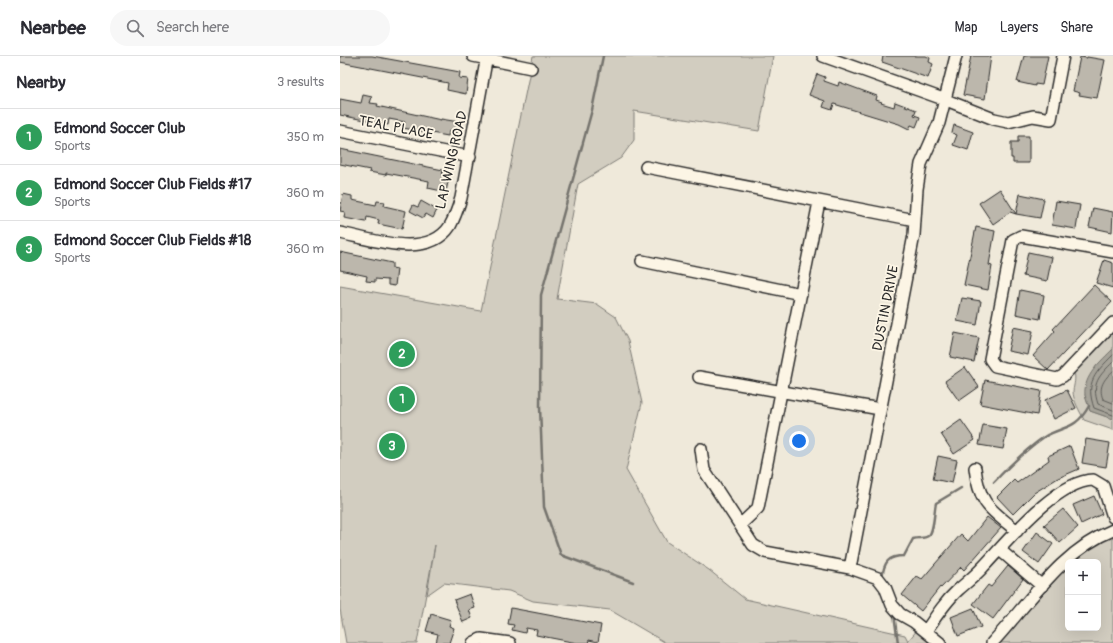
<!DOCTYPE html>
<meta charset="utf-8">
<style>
:root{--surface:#fff;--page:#f7f7f7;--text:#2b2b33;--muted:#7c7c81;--line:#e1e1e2;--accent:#d93025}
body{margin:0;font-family:Pangolin,sans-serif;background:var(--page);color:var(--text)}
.controls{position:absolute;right:12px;bottom:12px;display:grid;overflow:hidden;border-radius:6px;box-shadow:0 4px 16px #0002}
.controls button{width:36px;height:36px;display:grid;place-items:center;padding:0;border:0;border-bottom:1px solid var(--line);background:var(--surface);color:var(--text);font:20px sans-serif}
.you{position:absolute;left:459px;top:385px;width:14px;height:14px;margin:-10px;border:3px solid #fff;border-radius:50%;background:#1a73e8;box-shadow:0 0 0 6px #1a73e833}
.badge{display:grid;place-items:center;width:26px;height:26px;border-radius:50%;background:var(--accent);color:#fff;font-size:13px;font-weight:700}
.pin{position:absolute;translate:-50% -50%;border:2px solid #fff;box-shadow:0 1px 4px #0006}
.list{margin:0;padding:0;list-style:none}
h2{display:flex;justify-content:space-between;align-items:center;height:52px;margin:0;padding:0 16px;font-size:17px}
h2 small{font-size:13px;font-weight:400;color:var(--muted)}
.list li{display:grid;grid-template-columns:26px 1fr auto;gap:12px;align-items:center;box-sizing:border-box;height:56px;padding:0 16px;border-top:1px solid var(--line)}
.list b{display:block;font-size:15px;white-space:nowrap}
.list p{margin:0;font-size:13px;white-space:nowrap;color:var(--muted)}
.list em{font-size:13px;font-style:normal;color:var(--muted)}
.icon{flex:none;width:22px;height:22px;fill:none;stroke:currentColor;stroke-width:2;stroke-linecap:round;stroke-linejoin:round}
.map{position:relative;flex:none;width:773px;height:587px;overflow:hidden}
header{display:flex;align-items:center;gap:24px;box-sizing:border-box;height:56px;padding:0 20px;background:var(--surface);border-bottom:1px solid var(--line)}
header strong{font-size:19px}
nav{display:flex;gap:22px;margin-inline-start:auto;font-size:14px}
.search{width:280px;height:36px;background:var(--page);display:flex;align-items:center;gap:10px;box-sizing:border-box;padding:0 14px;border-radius:22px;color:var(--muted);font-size:15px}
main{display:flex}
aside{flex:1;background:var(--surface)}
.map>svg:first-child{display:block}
.green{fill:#d2cdc0;stroke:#7e7c76}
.water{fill:#a6a399;stroke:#75736d}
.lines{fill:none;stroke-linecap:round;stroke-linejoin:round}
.shore{stroke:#5c5b57;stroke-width:1}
.stream{stroke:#75736d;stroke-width:2.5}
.building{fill:#bcb7ac;stroke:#2b2b2b}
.minor-casing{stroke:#2b2b2b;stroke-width:14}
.minor{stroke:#fcf5e5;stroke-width:11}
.labels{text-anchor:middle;stroke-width:3.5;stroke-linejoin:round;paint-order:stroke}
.street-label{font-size:14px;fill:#2b2b2b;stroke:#fcf5e5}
</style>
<header>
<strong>Nearbee</strong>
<div class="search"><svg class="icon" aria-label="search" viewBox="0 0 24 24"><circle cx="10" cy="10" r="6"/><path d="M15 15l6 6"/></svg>Search here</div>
<nav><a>Map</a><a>Layers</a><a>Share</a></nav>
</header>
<main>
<aside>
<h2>Nearby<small>3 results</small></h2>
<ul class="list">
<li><span class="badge" style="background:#2e9e5b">1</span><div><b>Edmond Soccer Club</b><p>Sports</p></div><em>350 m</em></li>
<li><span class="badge" style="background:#2e9e5b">2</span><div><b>Edmond Soccer Club Fields #17</b><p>Sports</p></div><em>360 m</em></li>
<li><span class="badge" style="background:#2e9e5b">3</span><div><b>Edmond Soccer Club Fields #18</b><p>Sports</p></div><em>360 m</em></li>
</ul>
</aside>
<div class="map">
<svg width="773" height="587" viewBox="0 0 773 587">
<rect width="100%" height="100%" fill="#efe9da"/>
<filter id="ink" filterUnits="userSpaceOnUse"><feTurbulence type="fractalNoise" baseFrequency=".025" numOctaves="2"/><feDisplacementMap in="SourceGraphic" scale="8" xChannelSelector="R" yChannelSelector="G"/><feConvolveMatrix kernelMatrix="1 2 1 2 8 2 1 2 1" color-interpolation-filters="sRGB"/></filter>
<g filter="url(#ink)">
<path class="green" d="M193,0h240l-14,75 -125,-20v29l-13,18 -43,26 -21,115 40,5 19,13 12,24 14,62 -16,67 41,72 42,28 36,29 160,36 3,6 10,-12 17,14h-269l-56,-33 -77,-9 -24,-10 -65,-8 -17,12 8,-50 -18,98h-71l-6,-34v-323l141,25z
M773,274v19l-17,17 -11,29 5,16 23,8v11l-29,-10c-4,-9 -11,-19 -11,-29 1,-7 3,-12 1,-19z
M773,478v109h-112l1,-4 66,-73v62h30v-66h-26l4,-5z"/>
<path class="water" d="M773,293v70l-23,-8c-1,-5 -4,-11 -5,-16 -2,-19 16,-34 28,-46z"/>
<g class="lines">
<path class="shore" d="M773,299c-18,18 -28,27 -19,53l19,7
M773,306c-14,14 -22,21 -15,42l15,6
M773,315c-9,8 -15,16 -10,28l10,4"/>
<path class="stream" d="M263,0l-11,54 -51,185 -1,112 4,100 17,48 72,27
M654,426c16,-17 31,-32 50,-45 20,-12 31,-6 45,-31
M542,522c2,-16 6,-22 22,-22l9,-17c5,-2 11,0 15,-3 6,-3 6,-25 8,-33l25,-15
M554,558l4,29"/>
</g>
<path class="building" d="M0,0h32l88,16 -1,6 9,1 -2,15 -19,-4 1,-7 -108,-21z
M543,0h43l4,2 -1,4 4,2 -5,14 -46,-16z
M631,0h20l-6,43 -22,-4z
M684,0h24l-6,29 -7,-1v2l-18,-4z
M740,1l7,1v-1l18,3 -8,38 -18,-3 1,-2 -7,-2z
M477,18l8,3 -1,4 14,5 1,-4 38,14 -1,4 6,2 -1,1 13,4 1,-5 21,8 -2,5 6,2 -4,10 -5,-2 -2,4 -10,-5 -65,-20 -2,6 -9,-3 2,-6 -16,-6z
M23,39l9,2 -2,6 8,1 -1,2 64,14v-1l18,3 -2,11 -8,-2 -1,5 -45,-8 2,-6 -16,-3 -1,6 -48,-10v-16l21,4z
M614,69l19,7 -5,18 -15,-5 4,-10 -5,-2z
M678,80h11v27h-16v-5h-2v-16h7z
M0,93l103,21 -1,6 7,1 -3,15 -18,-4 1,-7 -43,-8v2l-17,-3 1,-2 -30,-6z
M660,133l16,25 -6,-2 -17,12 -14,-21z
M3,138l9,2v4l24,5 1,-4 8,1 -1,4 22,5 -4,18 -24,-5 1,-4 -12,-3 -1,5 -22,-4 1,-6 -5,-1z
M680,138l24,5 -4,19 -24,-4z
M81,145l16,9 -4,8 -7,-4 -3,4 -13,-7 3,-6 5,2z
M716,145l24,4 -4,24 -24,-4z
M753,152l20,4 -1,20 -23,-5z
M636,171l19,4 -6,34 3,1 -4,24 -24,-5z
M0,196l52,11v5l5,1 -2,17 -7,-1v-5l-13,-1v3l-9,-1 1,-5 -27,-6z
M688,196l24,5 -5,24 -24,-5z
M764,204l9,3v25l-17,-5z
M754,229l18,17 -64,68 -15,-14 22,-25 -2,-2z
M680,234l24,5 -4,24 -24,-5z
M622,242l19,3 -4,24 -20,-4z
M673,271l20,4 -5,24 -20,-4z
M615,277l24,5 -5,24 -24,-5z
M625,311l14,20 -20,14 -14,-20z
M645,324l56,11 -4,24 -57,-11z
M727,334l9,18 -22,11 -9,-19z
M621,364l14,20 -21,14 -13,-20z
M643,369l24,4 -4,20 -24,-4z
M746,383l24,4 -4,24 -24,-4z
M730,390l9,23 -21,9 -24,15 -21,21 -16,-17 17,-17 3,3 32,-23 -1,-4z
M598,400l19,4 -5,23 -19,-4z
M754,440l8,18 -21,10 -8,-19z
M723,453l15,18 -18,16 -16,-18z
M647,461l14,11 -37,42 -3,-3 -20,21 -1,-1 -19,24 -19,-16 15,-19 5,3 39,-45 7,7z
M697,476l16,12 -14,20 -16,-12z
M668,510l15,13 -30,40 -20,-15 15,-19 3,2z
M130,538l5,14 -6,2 3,8 -9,4 -9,-22z
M171,552l90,17 -3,17 -9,-2 -1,3h-11l-41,-8 1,-5 -11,-2 -1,5 -13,-3 2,-5 -6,-1z
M633,552l8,19 -23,9 -7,-19z
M91,558l20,6 -2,6 5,2 -5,15h-13l2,-9 -12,-3z"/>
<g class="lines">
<g class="minor-casing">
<path id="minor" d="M133,0l58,12
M483,0l123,44 48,19 14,3 25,-6 18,3 12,-63
M0,75l130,26
M306,111l269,53
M0,177c31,6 88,27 110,-7 5,-9 8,-18 11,-28l26,-142
M773,196l-92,-16 -8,4 -23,119 5,7 62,13 6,-3 50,-53
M302,205l159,33
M359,321l181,32
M361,393l3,21 49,75 12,7 85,16 28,10 7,9 7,18 8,9 14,8 26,21
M635,412c4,36 15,41 42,63
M400,469l18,-17 61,-306
M660,494l42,36
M510,512l64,-333 3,-46 4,-25 18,-41 17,-67
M586,575c10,-15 19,-29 32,-41 9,-8 17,-14 25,-23 24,-25 73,-86 110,-87l10,6 10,31
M133,587l8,-4 29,4
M652,587c37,-40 69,-92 121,-113"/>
</g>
<use href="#minor" class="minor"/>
</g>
</g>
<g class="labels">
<g class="street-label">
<text transform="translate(56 71) rotate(11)" y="5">TEAL PLACE</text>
<text transform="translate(111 104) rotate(-77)" y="5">LAP WING ROAD</text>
<text transform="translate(545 252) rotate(-79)" y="5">DUSTIN DRIVE</text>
</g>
</g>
</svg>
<div class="controls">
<button>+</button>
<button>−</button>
</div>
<div class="you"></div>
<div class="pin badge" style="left:62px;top:343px;background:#2e9e5b">1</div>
<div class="pin badge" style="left:62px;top:298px;background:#2e9e5b">2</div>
<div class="pin badge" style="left:52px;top:390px;background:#2e9e5b">3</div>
</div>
</main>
